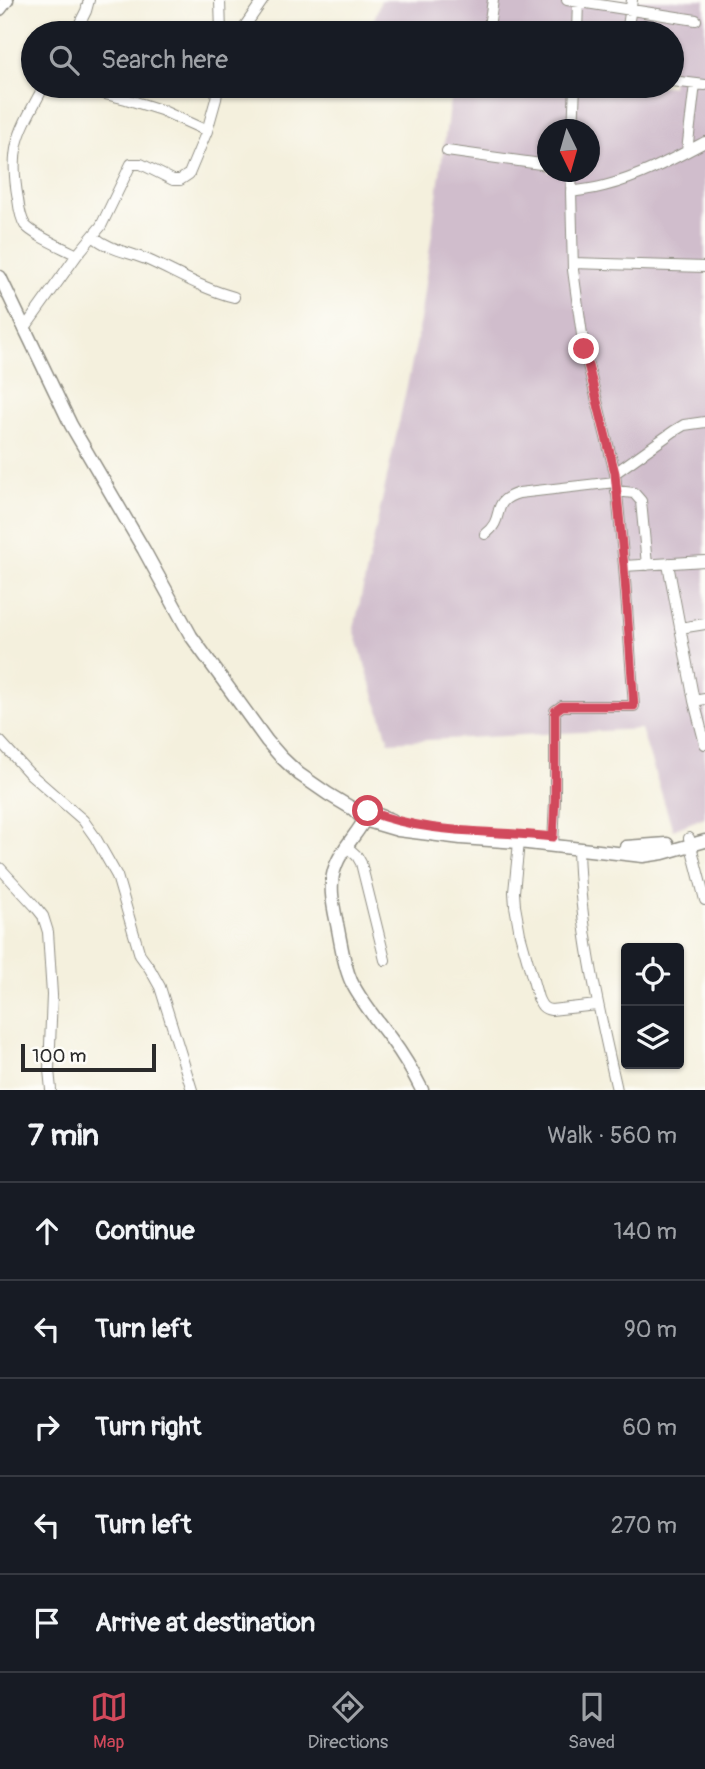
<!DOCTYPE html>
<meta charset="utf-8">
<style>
:root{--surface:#171b24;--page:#242831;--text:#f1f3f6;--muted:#9ea1a6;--line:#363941;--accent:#d1495b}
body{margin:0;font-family:Pangolin,sans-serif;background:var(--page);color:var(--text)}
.controls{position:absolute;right:21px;bottom:21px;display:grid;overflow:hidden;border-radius:7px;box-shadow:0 2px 5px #0004}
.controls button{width:63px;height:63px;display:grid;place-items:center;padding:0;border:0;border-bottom:2px solid var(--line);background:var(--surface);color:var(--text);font:35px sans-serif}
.compass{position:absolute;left:537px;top:119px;width:63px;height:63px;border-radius:50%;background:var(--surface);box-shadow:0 2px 5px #0004;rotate:175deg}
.scale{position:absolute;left:21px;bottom:18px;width:135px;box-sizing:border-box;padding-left:7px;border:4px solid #2b2b2b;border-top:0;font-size:19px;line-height:24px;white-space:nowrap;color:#2b2b2b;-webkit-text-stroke:5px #fdfcf7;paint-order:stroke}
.stop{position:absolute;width:21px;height:21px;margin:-16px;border:5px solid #d1495b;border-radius:50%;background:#fff}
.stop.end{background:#d1495b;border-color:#fff;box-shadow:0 2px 7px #0008}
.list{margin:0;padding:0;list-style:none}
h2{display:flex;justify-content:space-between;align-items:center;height:91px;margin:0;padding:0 28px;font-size:30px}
h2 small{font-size:23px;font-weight:400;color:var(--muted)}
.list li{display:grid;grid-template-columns:46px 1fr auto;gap:21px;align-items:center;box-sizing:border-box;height:98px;padding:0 28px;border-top:2px solid var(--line)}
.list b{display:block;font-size:26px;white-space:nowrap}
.list em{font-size:23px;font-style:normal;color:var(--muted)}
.icon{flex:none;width:38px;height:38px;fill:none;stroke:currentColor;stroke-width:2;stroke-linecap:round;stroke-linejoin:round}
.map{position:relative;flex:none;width:705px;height:1090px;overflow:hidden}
.search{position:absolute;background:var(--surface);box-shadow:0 2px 5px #0004;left:21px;right:21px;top:21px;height:77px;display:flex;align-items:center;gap:18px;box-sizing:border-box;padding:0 24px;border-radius:38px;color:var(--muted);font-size:26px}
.sheet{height:581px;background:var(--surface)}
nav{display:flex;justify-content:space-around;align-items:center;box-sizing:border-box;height:98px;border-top:2px solid var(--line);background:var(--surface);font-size:19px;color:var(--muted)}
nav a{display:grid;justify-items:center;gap:4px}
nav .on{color:var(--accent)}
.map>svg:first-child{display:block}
.industrial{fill:#d0bdcc;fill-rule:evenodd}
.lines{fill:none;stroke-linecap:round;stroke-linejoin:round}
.minor-casing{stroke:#908e84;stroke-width:12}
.tertiary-casing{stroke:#908e84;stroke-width:15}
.minor{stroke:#fff;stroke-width:10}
.tertiary{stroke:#fff;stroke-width:12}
.route{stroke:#d1495b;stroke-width:9}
</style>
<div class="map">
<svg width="705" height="1090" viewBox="0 0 705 1090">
<rect width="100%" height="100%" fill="#fdfcf7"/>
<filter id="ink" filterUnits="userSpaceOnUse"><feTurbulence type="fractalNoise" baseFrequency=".0143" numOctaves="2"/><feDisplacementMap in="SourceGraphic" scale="14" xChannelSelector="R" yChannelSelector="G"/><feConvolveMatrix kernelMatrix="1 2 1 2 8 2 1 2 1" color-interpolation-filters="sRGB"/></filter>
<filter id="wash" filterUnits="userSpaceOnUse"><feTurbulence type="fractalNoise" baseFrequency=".00686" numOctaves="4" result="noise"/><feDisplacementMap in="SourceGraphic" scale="28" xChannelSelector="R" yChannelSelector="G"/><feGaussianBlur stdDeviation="1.57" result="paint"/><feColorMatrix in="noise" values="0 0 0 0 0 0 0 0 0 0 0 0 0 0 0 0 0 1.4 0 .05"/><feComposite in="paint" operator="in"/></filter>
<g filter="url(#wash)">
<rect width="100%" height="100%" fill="#f4f0dd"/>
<path class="industrial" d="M381,0h324v817l-32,13 -32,-101 -252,13 -35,-113 64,-294 34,-249h220v-53h-303zM548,130h42v42h-42z"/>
</g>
<g filter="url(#ink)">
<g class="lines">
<g class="minor-casing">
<path id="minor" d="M220,0l1,33
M567,0l129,20
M75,33l11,-22 3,-11
M240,33l23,-33
M488,33l5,-33
M577,33l1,-33
M627,33l5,-33
M672,81l33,4
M44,86c-24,45 -36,60 -26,113 1,8 2,18 7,26 8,10 39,23 52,30
M72,86l54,13 35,11 46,21
M573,130l2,-44
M447,151l101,14
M687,151l8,-67
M572,172l-1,20c11,-2 22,-3 33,-6 36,-9 69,-27 101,-44
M571,192l2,78 11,79 31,124 59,-42 10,-6 21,-3
M93,236c16,14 36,16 55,24 29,13 55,29 86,37
M573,263l132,4
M24,329l53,-74 24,-29 30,-62h10l32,16h7l9,-6 18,-43 9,-32 2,-13
M616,491l18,2 7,8 6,64
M485,534c22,-16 3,-32 34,-41l96,-11
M668,564l26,137 11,43
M624,566l81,-5
M680,628l25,-4
M694,701l11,-2
M0,741l28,31 55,48 12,17 22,39 23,79 10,14 10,18 32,103
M689,838l16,62
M519,842l-5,50 1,14 5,28 18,64c3,7 5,11 13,12l46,-5
M553,845l2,-45v-89l7,-5h72l-10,-140 -9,-93
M346,846l11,10 4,7 24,97
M578,849c2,82 21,161 39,241
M0,868l35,38 8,10 5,16 4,63 -3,75 2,20"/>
</g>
<g class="tertiary-casing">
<path id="tertiary" d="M0,9l7,-9
M0,277l71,148 73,125 47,86 76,105 14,16 18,17 29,20 25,15 11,11 34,10 63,8 58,4 124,14 20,-3 42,-12
M353,809l15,2 24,9
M367,815c-8,18 -24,31 -31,50 -8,19 -3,40 1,59 4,19 6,39 14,57 10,21 26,39 40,58 12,16 22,33 31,51
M626,847l41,-3"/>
</g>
<use href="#minor" class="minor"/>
<use href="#tertiary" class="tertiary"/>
</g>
</g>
<g class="lines" filter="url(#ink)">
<path class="route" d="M368,811c59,24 123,19 185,26l2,-37v-89l7,-5h72l-10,-140 -9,-93 -31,-124"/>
</g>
</svg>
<div class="controls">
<button><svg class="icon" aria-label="locate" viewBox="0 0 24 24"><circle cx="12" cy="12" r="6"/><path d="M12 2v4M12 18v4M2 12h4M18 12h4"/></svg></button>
<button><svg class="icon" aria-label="layers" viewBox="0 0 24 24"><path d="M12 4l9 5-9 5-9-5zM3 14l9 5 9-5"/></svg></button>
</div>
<svg class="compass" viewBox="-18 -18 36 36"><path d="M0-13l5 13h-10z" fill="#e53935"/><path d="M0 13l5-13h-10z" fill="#9ea1a6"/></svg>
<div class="scale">100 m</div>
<div class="stop" style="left:368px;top:811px"></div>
<div class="stop end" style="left:584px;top:349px"></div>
<div class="search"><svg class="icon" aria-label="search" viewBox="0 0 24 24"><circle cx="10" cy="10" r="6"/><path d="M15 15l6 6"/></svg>Search here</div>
</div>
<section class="sheet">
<h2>7 min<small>Walk · 560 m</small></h2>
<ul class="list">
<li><svg class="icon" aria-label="ahead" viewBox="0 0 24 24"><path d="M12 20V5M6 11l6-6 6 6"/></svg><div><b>Continue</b></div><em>140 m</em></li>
<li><svg class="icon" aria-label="left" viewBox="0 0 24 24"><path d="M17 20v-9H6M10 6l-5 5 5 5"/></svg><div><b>Turn left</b></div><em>90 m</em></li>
<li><svg class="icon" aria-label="right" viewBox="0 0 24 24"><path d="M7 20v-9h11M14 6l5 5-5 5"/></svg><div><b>Turn right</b></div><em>60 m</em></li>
<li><svg class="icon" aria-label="left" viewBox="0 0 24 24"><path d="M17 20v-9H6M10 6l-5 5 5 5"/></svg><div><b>Turn left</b></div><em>270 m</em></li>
<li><svg class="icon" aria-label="arrive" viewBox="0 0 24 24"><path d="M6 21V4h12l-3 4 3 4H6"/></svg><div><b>Arrive at destination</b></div></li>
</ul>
</section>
<nav>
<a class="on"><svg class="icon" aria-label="map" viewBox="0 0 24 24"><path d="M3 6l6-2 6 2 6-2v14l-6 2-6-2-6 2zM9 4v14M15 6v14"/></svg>Map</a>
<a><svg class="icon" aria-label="directions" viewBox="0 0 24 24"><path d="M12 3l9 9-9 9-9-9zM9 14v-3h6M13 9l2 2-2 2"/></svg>Directions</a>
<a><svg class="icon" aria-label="saved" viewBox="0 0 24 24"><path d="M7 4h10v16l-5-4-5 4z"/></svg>Saved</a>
</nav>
